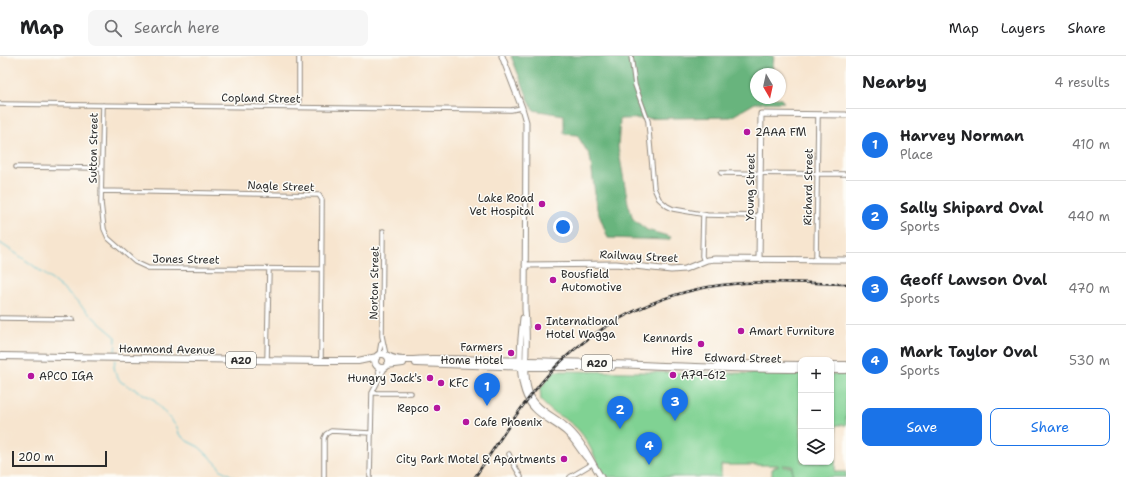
<!DOCTYPE html>
<meta charset="utf-8">
<style>
:root{--surface:#fff;--page:#f6f6f6;--text:#202124;--muted:#757577;--line:#e0e0e0;--accent:#1a73e8}
body{margin:0;font-family:"Shantell Sans",sans-serif;background:var(--page);color:var(--text)}
.controls{position:absolute;right:12px;bottom:12px;display:grid;overflow:hidden;border-radius:8px;box-shadow:0 1px 3px #0004}
.controls button{width:36px;height:36px;display:grid;place-items:center;padding:0;border:0;border-bottom:1px solid var(--line);background:var(--surface);color:var(--text);font:20px sans-serif}
.compass{position:absolute;left:750px;top:12px;width:36px;height:36px;border-radius:50%;background:var(--surface);box-shadow:0 1px 3px #0004;rotate:171deg}
.scale{position:absolute;left:12px;bottom:10px;width:95px;box-sizing:border-box;padding-left:4px;border:2px solid #2b2b2b;border-top:0;font-size:11px;line-height:14px;white-space:nowrap;color:#2b2b2b;-webkit-text-stroke:3px #fdfcf7;paint-order:stroke}
.you{position:absolute;left:563px;top:171px;width:14px;height:14px;margin:-10px;border:3px solid #fff;border-radius:50%;background:#1a73e8;box-shadow:0 0 0 6px #1a73e833}
.badge{display:grid;place-items:center;width:26px;height:26px;border-radius:50%;background:var(--accent);color:#fff;font-size:13px;font-weight:700}
.pin{position:absolute;translate:-50% -33px;filter:drop-shadow(0 1px 2px #0008)}
.pin::after{content:'';position:absolute;top:21px;width:14px;height:12px;background:inherit;clip-path:polygon(0 0,100% 0,50% 100%)}
.list{margin:0;padding:0;list-style:none}
h2{display:flex;justify-content:space-between;align-items:center;height:52px;margin:0;padding:0 16px;font-size:17px}
h2 small{font-size:13px;font-weight:400;color:var(--muted)}
.list li{display:grid;grid-template-columns:26px 1fr auto;gap:12px;align-items:center;box-sizing:border-box;height:72px;padding:0 16px;border-top:1px solid var(--line)}
.list b{display:block;font-size:15px;white-space:nowrap}
.list p{margin:0;font-size:13px;white-space:nowrap;color:var(--muted)}
.list em{font-size:13px;font-style:normal;color:var(--muted)}
.actions{display:flex;gap:8px;padding:12px 16px}
.actions a{flex:1;padding:9px 0;border:1px solid var(--accent);border-radius:8px;text-align:center;font-size:14px;color:var(--accent)}
.actions .main{background:var(--accent);color:#fff}
.icon{flex:none;width:22px;height:22px;fill:none;stroke:currentColor;stroke-width:2;stroke-linecap:round;stroke-linejoin:round}
.map{position:relative;flex:none;width:846px;height:421px;overflow:hidden}
header{display:flex;align-items:center;gap:24px;box-sizing:border-box;height:56px;padding:0 20px;background:var(--surface);border-bottom:1px solid var(--line)}
header strong{font-size:19px}
nav{display:flex;gap:22px;margin-inline-start:auto;font-size:14px}
.search{width:280px;height:36px;background:var(--page);display:flex;align-items:center;gap:10px;box-sizing:border-box;padding:0 14px;border-radius:8px;color:var(--muted);font-size:15px}
main{display:flex}
aside{flex:1;background:var(--surface)}
.map>svg:first-child{display:block}
.green{fill:#80d293;stroke:#567e5f}
.forest{fill:#68b47d;stroke:#4a7054}
.lines{fill:none;stroke-linecap:round;stroke-linejoin:round}
.stream{stroke:#56c2d0;stroke-width:1}
.street-casing{stroke:#91887d;stroke-width:5.5}
.secondary-casing{stroke:#91887d;stroke-width:7}
.highway-casing{stroke:#91887d;stroke-width:8}
.street{stroke:#fff;stroke-width:3.5}
.secondary{stroke:#fff;stroke-width:5}
.highway{stroke:#fff;stroke-width:6}
.rail-casing{stroke:#2b2b2b;stroke-width:2.5}
.rail{stroke:#fdfcf7;stroke-width:1;stroke-dasharray:3;stroke-linecap:butt}
.poi-dot{fill:#b5179e;stroke:#fdfcf7;stroke-width:1.5}
.labels{text-anchor:middle;stroke-width:3;stroke-linejoin:round;paint-order:stroke}
.shield{fill:#fdfcf7;stroke:#6a6a68;stroke-width:1}
.shield-label{font-size:10px;font-weight:bold;fill:#2b2b2b}
.street-label{font-size:11px;fill:#2b2b2b;stroke:#fdfcf7}
.poi-label{font-size:11px;fill:#2b2b2b;stroke:#fdfcf7;text-anchor:start}
</style>
<header>
<strong>Map</strong>
<div class="search"><svg class="icon" aria-label="search" viewBox="0 0 24 24"><circle cx="10" cy="10" r="6"/><path d="M15 15l6 6"/></svg>Search here</div>
<nav><a>Map</a><a>Layers</a><a>Share</a></nav>
</header>
<main>
<div class="map">
<svg width="846" height="421" viewBox="0 0 846 421">
<rect width="100%" height="100%" fill="#fdfcf7"/>
<filter id="ink" filterUnits="userSpaceOnUse"><feTurbulence type="fractalNoise" baseFrequency=".025" numOctaves="2"/><feDisplacementMap in="SourceGraphic" scale="8" xChannelSelector="R" yChannelSelector="G"/><feConvolveMatrix kernelMatrix="1 2 1 2 8 2 1 2 1" color-interpolation-filters="sRGB"/></filter>
<filter id="wash" filterUnits="userSpaceOnUse"><feTurbulence type="fractalNoise" baseFrequency=".012" numOctaves="4" result="noise"/><feDisplacementMap in="SourceGraphic" scale="16" xChannelSelector="R" yChannelSelector="G"/><feGaussianBlur stdDeviation="0.9" result="paint"/><feColorMatrix in="noise" values="0 0 0 0 0 0 0 0 0 0 0 0 0 0 0 0 0 1.4 0 .05"/><feComposite in="paint" operator="in"/></filter>
<g filter="url(#wash)">
<rect width="100%" height="100%" fill="#f7e5cf"/>
<path class="green" d="M554,315l247,3v88h30v-88h15v51h-10l-1,47h11v5h-54l1,-11 -10,-1v2h9v10h-20v-8h2v-2h4v-2h-57v12h-116c-11,-18 -16,-40 -33,-53 -6,-5 -13,-8 -19,-12 -4,-3 -8,-7 -12,-11l-1,-12z"/>
<path class="forest" d="M511,0h263l-2,18h-16v24h24l4,4 -29,1 -24,14 -111,2 -2,28 10,56 5,16 14,11 24,7 -2,3 -61,-2 -11,-29 -7,-53 -13,-21 -13,-1v-19l-31,-5z"/>
<g class="lines">
<path class="stream" d="M0,187c22,14 43,29 63,46 18,16 34,33 53,48l-1,18
M115,304l-1,7 2,8 5,7 32,17 24,28 2,7 4,3 4,4 12,6 17,16 5,7 13,7"/>
</g>
</g>
<g filter="url(#ink)">
<g class="lines">
<g class="street-casing">
<path id="street" d="M299,0v52
M631,0l4,29 13,36 6,67 5,11 8,7 6,3 34,6 52,1
M0,48l511,6 11,-2
M103,49l-2,98 3,26 4,9 27,24 13,6 173,1
M16,111l85,1
M721,117l125,1
M101,135l218,4 3,5 -1,161
M703,159l-1,41 2,5
M383,175l-1,105 4,19
M816,204l2,-145
M0,262l73,1
M379,299l2,-12
M267,304l2,-91
M378,310l1,10
M372,337h39
M509,398l2,6 10,17
M324,421v-39l2,-4 5,-3 39,2
M370,421l2,-84 14,-27
M570,421l22,-13"/>
</g>
<g class="secondary-casing">
<path id="secondary" d="M502,0l20,52 4,14 -1,187c1,13 2,26 1,40 0,14 -2,29 3,43 5,16 23,23 35,33 18,14 25,33 37,52
M759,203l2,-145 85,1
M525,209l91,-1 55,6 14,-1 22,-9 8,-1 131,1
M523,262c-3,25 -8,71 11,90 9,10 22,15 32,24 11,9 15,23 26,31"/>
</g>
<g class="highway-casing">
<path id="highway" d="M375 305a7 7 0 1 1 14 0a7 7 0 1 1-14 0Z
M0,300l321,5h37l19,-4
M388,300c12,7 30,3 44,3 18,0 37,0 55,1 105,2 209,9 314,9
M416,307l115,4h81
M719,308l82,1
M387,309l16,-2
M831,309h15
M831,314h15"/>
</g>
<use href="#street" class="street"/>
<use href="#secondary" class="secondary"/>
<use href="#highway" class="highway"/>
<g class="rail-casing">
<path id="rail" d="M475,421c23,-34 45,-71 72,-101 44,-49 109,-83 175,-91 41,-5 83,-2 124,-1"/>
</g>
<use href="#rail" class="rail"/>
</g>
</g>
<g class="poi-dot">
<circle cx="747" cy="76" r="4"/>
<circle cx="542" cy="148" r="4"/>
<circle cx="553" cy="224" r="4"/>
<circle cx="538" cy="271" r="4"/>
<circle cx="741" cy="275" r="4"/>
<circle cx="701" cy="288" r="4"/>
<circle cx="511" cy="297" r="4"/>
<circle cx="673" cy="319" r="4"/>
<circle cx="31" cy="320" r="4"/>
<circle cx="430" cy="322" r="4"/>
<circle cx="441" cy="327" r="4"/>
<circle cx="437" cy="352" r="4"/>
<circle cx="466" cy="366" r="4"/>
<circle cx="564" cy="403" r="4"/>
</g>
<g class="labels">
<g class="shield">
<rect x="226" y="296" width="30" height="16" rx="3"/>
<rect x="582" y="299" width="30" height="16" rx="3"/>
</g>
<g class="shield-label">
<text x="241" y="308">A20</text>
<text x="597" y="311">A20</text>
</g>
<g class="street-label">
<text transform="translate(261 42) rotate(1)" y="4">Copland Street</text>
<text transform="translate(93 92) rotate(-89)" y="4">Sutton Street</text>
<text transform="translate(281 130) rotate(2)" y="4">Nagle Street</text>
<text transform="translate(750 131) rotate(-89)" y="4">Young Street</text>
<text transform="translate(808 131) rotate(-89)" y="4">Richard Street</text>
<text transform="translate(639 200) rotate(3)" y="4">Railway Street</text>
<text transform="translate(186 203) rotate(1)" y="4">Jones Street</text>
<text transform="translate(374 227) rotate(-89)" y="4">Norton Street</text>
<text transform="translate(167 293) rotate(1)" y="4">Hammond Avenue</text>
<text transform="translate(743 302) rotate(1)" y="4">Edward Street</text>
</g>
<g class="poi-label">
<text x="755" y="80">2AAA FM</text>
<text x="534" y="146" text-anchor="end">Lake Road<tspan x="534" dy="13">Vet Hospital</tspan></text>
<text x="561" y="222">Bousfield<tspan x="561" dy="13">Automotive</tspan></text>
<text x="546" y="269">International<tspan x="546" dy="13">Hotel Wagga</tspan></text>
<text x="749" y="279">Amart Furniture</text>
<text x="693" y="286" text-anchor="end">Kennards<tspan x="693" dy="13">Hire</tspan></text>
<text x="503" y="295" text-anchor="end">Farmers<tspan x="503" dy="13">Home Hotel</tspan></text>
<text x="681" y="323">A79-612</text>
<text x="39" y="324">APCO IGA</text>
<text x="422" y="326" text-anchor="end">Hungry Jack's</text>
<text x="449" y="331">KFC</text>
<text x="429" y="356" text-anchor="end">Repco</text>
<text x="474" y="370">Cafe Phoenix</text>
<text x="556" y="407" text-anchor="end">City Park Motel &amp; Apartments</text>
</g>
</g>
</svg>
<div class="controls">
<button>+</button>
<button>−</button>
<button><svg class="icon" aria-label="layers" viewBox="0 0 24 24"><path d="M12 4l9 5-9 5-9-5zM3 14l9 5 9-5"/></svg></button>
</div>
<svg class="compass" viewBox="-18 -18 36 36"><path d="M0-13l5 13h-10z" fill="#e53935"/><path d="M0 13l5-13h-10z" fill="#757577"/></svg>
<div class="scale">200 m</div>
<div class="you"></div>
<div class="pin badge" style="left:487px;top:350px">1</div>
<div class="pin badge" style="left:620px;top:373px">2</div>
<div class="pin badge" style="left:675px;top:365px">3</div>
<div class="pin badge" style="left:649px;top:409px">4</div>
</div>
<aside>
<h2>Nearby<small>4 results</small></h2>
<ul class="list">
<li><span class="badge">1</span><div><b>Harvey Norman</b><p>Place</p></div><em>410 m</em></li>
<li><span class="badge">2</span><div><b>Sally Shipard Oval</b><p>Sports</p></div><em>440 m</em></li>
<li><span class="badge">3</span><div><b>Geoff Lawson Oval</b><p>Sports</p></div><em>470 m</em></li>
<li><span class="badge">4</span><div><b>Mark Taylor Oval</b><p>Sports</p></div><em>530 m</em></li>
</ul>
<div class="actions"><a class="main">Save</a><a>Share</a></div>
</aside>
</main>
